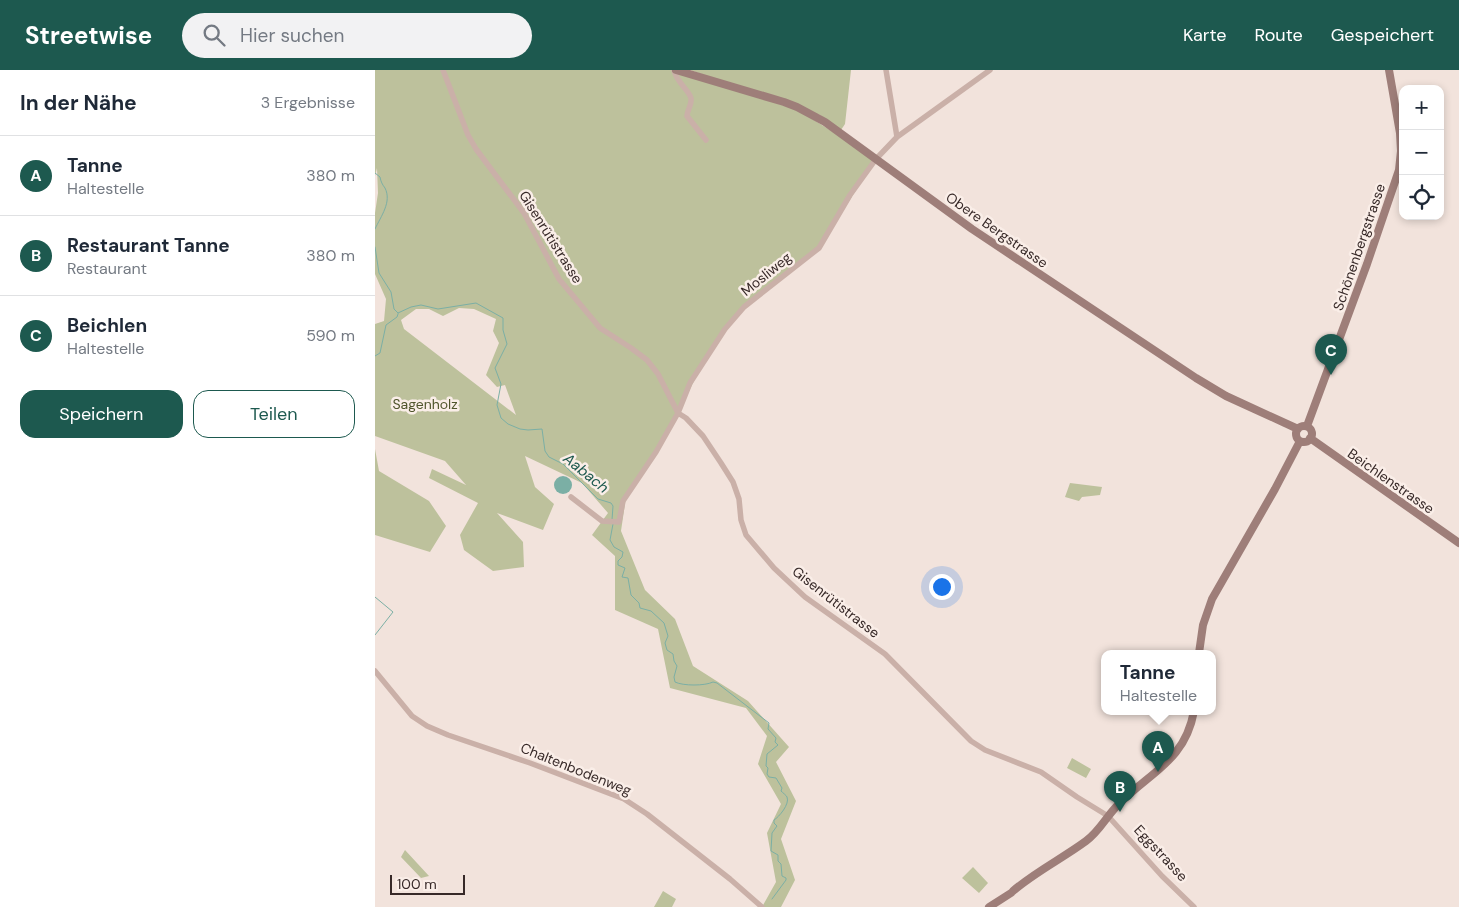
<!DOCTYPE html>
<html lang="de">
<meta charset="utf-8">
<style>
:root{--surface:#fff;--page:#f2f2f3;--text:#1f2937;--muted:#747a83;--line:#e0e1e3;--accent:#1d594f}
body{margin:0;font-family:"DM Sans",sans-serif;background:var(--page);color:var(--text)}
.controls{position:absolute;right:15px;top:15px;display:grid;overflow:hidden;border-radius:10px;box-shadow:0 2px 8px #0003}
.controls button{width:45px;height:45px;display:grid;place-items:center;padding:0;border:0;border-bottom:1px solid var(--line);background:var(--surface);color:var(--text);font:25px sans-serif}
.scale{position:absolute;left:15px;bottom:12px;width:75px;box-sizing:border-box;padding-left:5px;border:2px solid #372928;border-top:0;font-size:14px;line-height:18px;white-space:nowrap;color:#372928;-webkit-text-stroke:4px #faeee8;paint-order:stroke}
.you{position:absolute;left:566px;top:516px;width:18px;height:18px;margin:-12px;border:4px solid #fff;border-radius:50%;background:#1a73e8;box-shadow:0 0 0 8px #1a73e833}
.badge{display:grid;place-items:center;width:32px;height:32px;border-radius:50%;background:var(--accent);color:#fff;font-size:16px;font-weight:700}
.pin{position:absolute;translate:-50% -41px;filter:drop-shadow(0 1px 2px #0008)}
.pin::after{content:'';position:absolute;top:26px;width:18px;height:15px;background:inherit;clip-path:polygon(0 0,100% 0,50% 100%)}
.popup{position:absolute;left:726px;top:580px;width:115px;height:65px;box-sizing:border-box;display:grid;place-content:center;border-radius:10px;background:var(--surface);filter:drop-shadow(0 1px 4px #0005);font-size:16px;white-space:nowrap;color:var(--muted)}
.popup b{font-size:19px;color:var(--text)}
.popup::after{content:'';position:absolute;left:50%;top:100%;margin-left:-10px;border:10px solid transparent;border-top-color:var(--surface)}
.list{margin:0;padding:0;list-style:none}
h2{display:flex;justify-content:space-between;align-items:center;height:65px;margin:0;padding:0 20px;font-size:21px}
h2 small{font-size:16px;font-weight:400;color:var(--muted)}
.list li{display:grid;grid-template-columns:32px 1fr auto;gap:15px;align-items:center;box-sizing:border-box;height:80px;padding:0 20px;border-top:1px solid var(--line)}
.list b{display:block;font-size:19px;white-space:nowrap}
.list p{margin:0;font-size:16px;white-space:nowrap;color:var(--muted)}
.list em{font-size:16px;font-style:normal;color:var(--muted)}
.actions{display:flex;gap:10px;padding:15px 20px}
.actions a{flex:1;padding:11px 0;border:1px solid var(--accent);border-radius:15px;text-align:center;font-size:18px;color:var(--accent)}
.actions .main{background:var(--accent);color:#fff}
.icon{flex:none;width:28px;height:28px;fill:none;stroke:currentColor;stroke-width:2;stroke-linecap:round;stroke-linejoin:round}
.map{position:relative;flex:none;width:1084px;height:837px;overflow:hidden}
header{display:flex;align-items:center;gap:30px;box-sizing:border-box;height:70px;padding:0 25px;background:var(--accent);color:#fff}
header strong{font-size:24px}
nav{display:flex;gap:28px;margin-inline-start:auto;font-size:18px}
.search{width:350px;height:45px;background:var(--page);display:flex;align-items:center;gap:12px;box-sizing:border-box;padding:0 18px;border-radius:28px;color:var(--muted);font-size:19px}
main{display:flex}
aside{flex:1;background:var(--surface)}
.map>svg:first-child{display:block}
.green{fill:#bdc19c;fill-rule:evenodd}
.water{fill:#7bafa5}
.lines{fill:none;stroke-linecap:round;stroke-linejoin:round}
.stream{stroke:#7bafa5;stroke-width:1}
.street{stroke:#cab0a8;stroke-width:5.5}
.secondary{stroke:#9e7e79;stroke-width:8}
.labels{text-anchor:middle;stroke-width:5;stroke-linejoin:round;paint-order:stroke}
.street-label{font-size:14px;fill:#372928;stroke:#faeee8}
.park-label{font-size:14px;fill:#50552c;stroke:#faeee8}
.water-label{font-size:15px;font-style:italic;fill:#1d594f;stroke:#faeee8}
</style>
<header>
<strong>Streetwise</strong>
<div class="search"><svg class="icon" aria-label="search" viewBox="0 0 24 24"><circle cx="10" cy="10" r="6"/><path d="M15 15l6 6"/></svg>Hier suchen</div>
<nav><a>Karte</a><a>Route</a><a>Gespeichert</a></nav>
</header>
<main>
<aside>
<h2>In der Nähe<small>3 Ergebnisse</small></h2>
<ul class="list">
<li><span class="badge">A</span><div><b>Tanne</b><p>Haltestelle</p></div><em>380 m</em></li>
<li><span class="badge">B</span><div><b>Restaurant Tanne</b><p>Restaurant</p></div><em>380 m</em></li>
<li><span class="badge">C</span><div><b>Beichlen</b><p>Haltestelle</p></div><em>590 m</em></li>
</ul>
<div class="actions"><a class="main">Speichern</a><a>Teilen</a></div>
</aside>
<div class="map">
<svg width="1084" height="837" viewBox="0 0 1084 837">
<rect width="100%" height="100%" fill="#f2e3dc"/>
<path class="green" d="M0,0h297l126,40 78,49 -57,89 -75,59 -36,46 -30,60 -52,84 -5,34 24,59 30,29 18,47 55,35 41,46 -13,15 20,39 -15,38 14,41 -14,27h-19l14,-25 -9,-49 14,-29 -23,-40 9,-28 -21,-28 -76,-20 -12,-59 -43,-19v-54l-23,-21 16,-22 -26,-30 -57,-27 10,31 19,17 -11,26 -46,-17 26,29 1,25 -31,4 -29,-21 -4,-15 18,-32 -49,-25 3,-9 34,16 -21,-24 -70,-25v-112l9,-3 2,-22 -11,-25v-61l3,-20 -1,-25 -2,8zM84,238l15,1 22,10 -3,12 6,12 -13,32 11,12 8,-2 11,30 -112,-86 -3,-9 15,-11h13l14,7z
M315,0h161l-6,54 -4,6 -21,-15z
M0,379l4,22 50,30 17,25 -16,26 -55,-17z
M695,413l32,4 -2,8 -18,2 -3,4 -14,-4z
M697,688l19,11 -5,9 -19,-10z
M30,780l24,26 -8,2 -20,-21z
M598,797l15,16 -9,10 -17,-15z
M288,821l13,8 -4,8h-18z"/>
<path class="water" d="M179 415a9 9 0 1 1 18 0a9 9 0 1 1-18 0Z"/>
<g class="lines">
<path class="stream" d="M0,103l5,4c1,5 2,7 5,11 7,14 -4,28 -10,41
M0,177l4,26 12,19 3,17 4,4
M23,243l13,-6 10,-2 17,4 38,-6 27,15v12l4,14 -12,24 6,16 -4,21 4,13 7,6 12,5 8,1 14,-1 3,22 4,6 14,7 35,35 13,4 2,3 -1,14
M0,286l5,-3 6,-28 11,-8 1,-3
M238,454l-3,16 4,7 9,5 -1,5 -4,4v4l7,3 -3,9 6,1 3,17 8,8 1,5 11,3 13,12 4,13 -3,7 2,7 6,4 1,7 3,5 -3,11 1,5c8,4 30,4 38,0l4,1 52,40 -1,6 8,9 -1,4 3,3 -11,9 -1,12 2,2 -1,6 2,3 7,1 6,10 -1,3c1,1 6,5 6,6 3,7 -8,20 -13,23v3l3,3 -5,7 -1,18 7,4v6l3,3 1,12 4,2v2l-14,19
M0,527l18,15 -18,23"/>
<path class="street" d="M68,0l25,65 8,14 48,64 35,66 41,49 31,20 16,12 11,14 20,39 8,5 17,18 18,27 12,19 6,17 2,21 5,15 28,33 31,29 80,57 86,87 14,9 56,22 36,25 31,19 54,60 32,31
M299,0c2,12 17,22 17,29 1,6 -4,11 -4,17l19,24
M511,0l11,67
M196,427l31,24 17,1 4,-21 33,-49 22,-39 12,-30 35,-54 19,-22 75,-59 31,-53 26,-36 21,-22 93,-67
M0,601l37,45 15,10 21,9 82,28 94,36 23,15 83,65 32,28"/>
<path class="secondary" d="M301,0l108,32 13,5 28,15 147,107 224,149 30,18 72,33
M932,356l60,-162 32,-94 2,-19 -1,-18 -11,-63
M921 364a8 8 0 1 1 16 0a8 8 0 1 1-16 0Z
M935,368l149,105
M824,583l4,-28 9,-26 63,-110 25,-48
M638,821c22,-19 50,-33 73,-50 14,-10 21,-26 33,-37 31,-32 66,-43 75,-93
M614,837l22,-14"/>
</g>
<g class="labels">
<g class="street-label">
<text transform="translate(622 160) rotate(35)" y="5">Obere Bergstrasse</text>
<text transform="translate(176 167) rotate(58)" y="5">Gisenrütistrasse</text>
<text transform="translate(984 177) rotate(-71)" y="5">Schönenbergstrasse</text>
<text transform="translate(391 204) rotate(-39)" y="5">Mosliweg</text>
<text transform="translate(1016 411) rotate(35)" y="5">Beichlenstrasse</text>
<text transform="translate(461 532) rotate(38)" y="5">Gisenrütistrasse</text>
<text transform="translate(201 699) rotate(22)" y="5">Chaltenbodenweg</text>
<text transform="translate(786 783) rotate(47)" y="5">Eggstrasse</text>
</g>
<g class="park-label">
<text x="50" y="339">Sagenholz</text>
</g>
<g class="water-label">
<text transform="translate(211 403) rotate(39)" y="5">Aabach</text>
</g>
</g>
</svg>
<div class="controls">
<button>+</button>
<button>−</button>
<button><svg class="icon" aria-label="locate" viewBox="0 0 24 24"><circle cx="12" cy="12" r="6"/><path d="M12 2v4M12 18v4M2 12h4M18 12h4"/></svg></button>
</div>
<div class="scale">100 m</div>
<div class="you"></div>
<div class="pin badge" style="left:783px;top:702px">A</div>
<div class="popup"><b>Tanne</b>Haltestelle</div>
<div class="pin badge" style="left:745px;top:742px">B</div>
<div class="pin badge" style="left:956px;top:305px">C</div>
</div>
</main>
